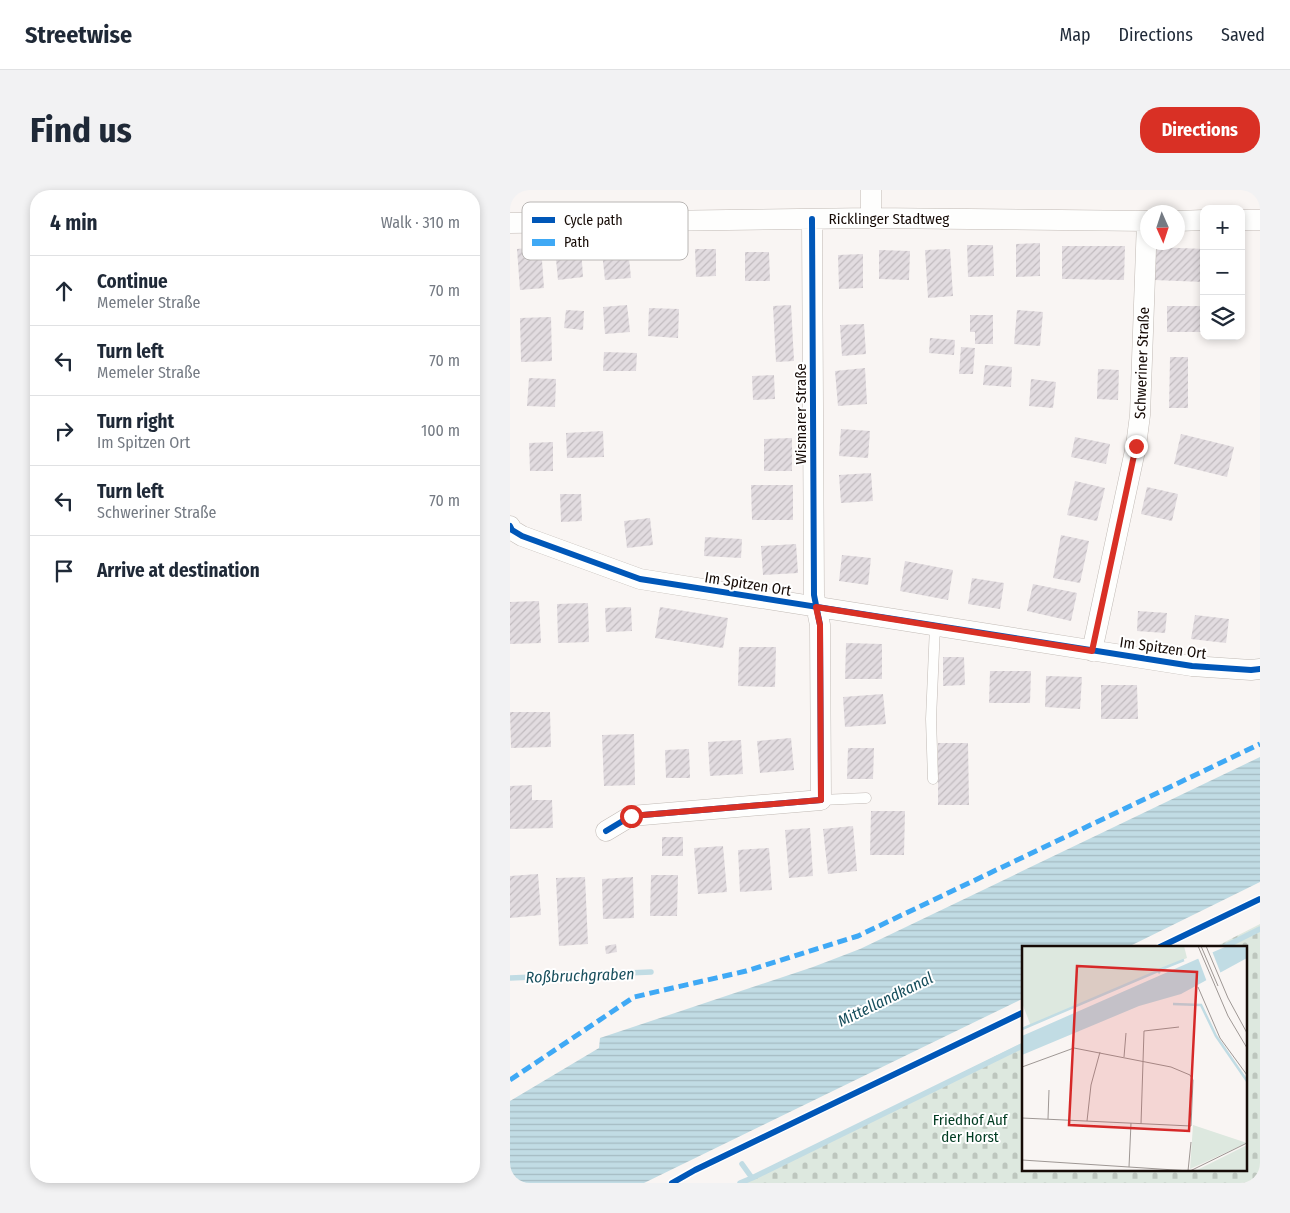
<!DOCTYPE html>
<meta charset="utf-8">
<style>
:root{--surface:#fff;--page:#f2f2f3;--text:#1f2937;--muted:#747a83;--line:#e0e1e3;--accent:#d93025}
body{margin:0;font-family:"Fira Sans Condensed",sans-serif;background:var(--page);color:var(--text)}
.controls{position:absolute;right:15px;top:15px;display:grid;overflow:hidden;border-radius:10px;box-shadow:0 2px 8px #0003}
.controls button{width:45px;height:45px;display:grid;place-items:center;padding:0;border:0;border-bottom:1px solid var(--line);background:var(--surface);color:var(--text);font:25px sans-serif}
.compass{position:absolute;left:630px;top:15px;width:45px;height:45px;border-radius:50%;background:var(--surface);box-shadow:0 2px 8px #0003;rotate:177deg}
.stop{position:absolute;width:15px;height:15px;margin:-11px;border:4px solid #d93025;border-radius:50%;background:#fff}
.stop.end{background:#d93025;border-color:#fff;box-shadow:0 1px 5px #0008}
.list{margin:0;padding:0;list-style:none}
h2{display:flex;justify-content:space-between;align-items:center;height:65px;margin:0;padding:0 20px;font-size:21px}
h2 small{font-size:16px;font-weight:400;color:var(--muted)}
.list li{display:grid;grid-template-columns:32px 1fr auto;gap:15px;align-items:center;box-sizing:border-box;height:70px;padding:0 20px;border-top:1px solid var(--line)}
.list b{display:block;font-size:19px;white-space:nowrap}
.list p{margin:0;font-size:16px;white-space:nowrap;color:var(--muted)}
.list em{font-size:16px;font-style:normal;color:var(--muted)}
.icon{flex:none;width:28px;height:28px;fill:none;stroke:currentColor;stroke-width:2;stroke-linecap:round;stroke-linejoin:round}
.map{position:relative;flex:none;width:750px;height:993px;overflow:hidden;border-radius:20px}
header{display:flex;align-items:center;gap:30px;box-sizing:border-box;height:70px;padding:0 25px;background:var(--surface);border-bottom:1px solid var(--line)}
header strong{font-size:24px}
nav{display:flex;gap:28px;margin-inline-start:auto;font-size:18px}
.intro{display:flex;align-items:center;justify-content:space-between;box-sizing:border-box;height:120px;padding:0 30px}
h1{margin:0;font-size:35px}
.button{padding:12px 22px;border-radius:20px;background:var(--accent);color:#fff;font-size:18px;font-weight:700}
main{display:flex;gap:30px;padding:0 30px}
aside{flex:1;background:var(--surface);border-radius:20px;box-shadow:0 2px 8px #0003}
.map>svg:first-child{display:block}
.cemetery{fill:url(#cemetery-stones)}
.water{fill:url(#water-rules)}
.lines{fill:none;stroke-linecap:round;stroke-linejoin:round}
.stream{stroke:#c1dce4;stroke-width:5.5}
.building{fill:url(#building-hatch)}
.service-casing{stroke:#c1bab5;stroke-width:11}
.minor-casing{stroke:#c1bab5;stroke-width:21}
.service{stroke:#fefefd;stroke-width:10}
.minor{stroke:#fefefd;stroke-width:20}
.quiet{stroke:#3fa9f5;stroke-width:5;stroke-dasharray:10 5;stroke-linecap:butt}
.cycleway-casing{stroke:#fff;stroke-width:9}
.cycleway{stroke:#0057b8;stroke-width:6}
.route{stroke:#d93025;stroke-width:6}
.labels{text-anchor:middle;stroke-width:4;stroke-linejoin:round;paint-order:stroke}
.street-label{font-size:15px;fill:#160b06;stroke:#fff}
.park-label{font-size:15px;fill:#003c22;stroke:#fff}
.water-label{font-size:16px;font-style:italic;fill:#184f5d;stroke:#fff}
.inset-river{fill:none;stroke:#c1dce4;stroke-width:2.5}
.inset-road{fill:none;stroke:#9e9794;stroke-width:1}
.view{fill:#d62828;fill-opacity:0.15;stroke:#d62828;stroke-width:2.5}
.inset-edge{fill:none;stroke:#160b06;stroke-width:2.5}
.key{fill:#fff;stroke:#b9b6b4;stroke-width:1}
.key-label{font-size:14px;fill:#160b06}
</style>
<header>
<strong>Streetwise</strong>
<nav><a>Map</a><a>Directions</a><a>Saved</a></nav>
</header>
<div class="intro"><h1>Find us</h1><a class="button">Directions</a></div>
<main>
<aside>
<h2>4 min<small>Walk · 310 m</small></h2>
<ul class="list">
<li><svg class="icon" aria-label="ahead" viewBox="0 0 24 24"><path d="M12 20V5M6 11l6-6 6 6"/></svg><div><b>Continue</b><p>Memeler Straße</p></div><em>70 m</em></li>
<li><svg class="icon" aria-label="left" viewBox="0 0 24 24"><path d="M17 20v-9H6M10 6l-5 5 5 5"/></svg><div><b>Turn left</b><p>Memeler Straße</p></div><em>70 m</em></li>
<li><svg class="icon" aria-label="right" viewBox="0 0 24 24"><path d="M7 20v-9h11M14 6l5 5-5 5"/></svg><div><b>Turn right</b><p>Im Spitzen Ort</p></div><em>100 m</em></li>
<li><svg class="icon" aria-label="left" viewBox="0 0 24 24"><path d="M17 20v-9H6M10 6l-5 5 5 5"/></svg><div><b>Turn left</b><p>Schweriner Straße</p></div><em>70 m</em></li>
<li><svg class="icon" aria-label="arrive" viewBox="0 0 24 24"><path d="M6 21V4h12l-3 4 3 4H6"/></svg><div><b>Arrive at destination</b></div></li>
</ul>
</aside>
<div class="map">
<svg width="750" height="993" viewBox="0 0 750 993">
<defs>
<pattern id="cemetery-stones" width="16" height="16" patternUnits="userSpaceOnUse" patternTransform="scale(1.25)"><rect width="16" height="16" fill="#dde8df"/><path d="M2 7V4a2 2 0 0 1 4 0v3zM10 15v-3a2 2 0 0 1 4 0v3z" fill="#bdc6be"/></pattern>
<pattern id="water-rules" width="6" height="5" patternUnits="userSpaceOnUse" patternTransform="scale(1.25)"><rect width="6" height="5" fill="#c1dce4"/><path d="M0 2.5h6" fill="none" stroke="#a5bbc2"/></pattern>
<pattern id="building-hatch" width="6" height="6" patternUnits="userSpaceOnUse" patternTransform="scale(1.25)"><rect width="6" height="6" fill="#e2dce0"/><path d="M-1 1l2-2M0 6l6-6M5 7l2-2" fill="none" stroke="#c1bbbf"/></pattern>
</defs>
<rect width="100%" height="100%" fill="#f9f5f3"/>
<path class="cemetery" d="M750,734v259h-519l283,-141v127h222v-222h-31z"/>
<path class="water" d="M750,567v125l-132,65h-104v51l-380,185h-134v-82l89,-53 1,-10 213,-71 47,-18z"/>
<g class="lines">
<path class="stream" d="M714,757l36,-18
M0,788l141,-6
M232,974l10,14 272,-133
M230,993l12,-5"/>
</g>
<path class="building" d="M530,53v33l-24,1v-33z
M457,55h26l1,31 -26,1z
M552,56h63l-1,34 -62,-1z
M31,57l3,41 -24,2 -3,-41z
M71,57l2,30 -25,3 -3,-31z
M646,57l48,2v33l-50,-2z
M118,59l3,29 -26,2 -3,-28z
M185,59h21v27l-20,1z
M440,59l3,47 -25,2 -3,-48z
M369,60l31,1 -1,29 -30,-1z
M235,62h24l1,29h-25z
M353,64v34l-24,1 -1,-34z
M117,115l3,27 -25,2 -2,-27z
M281,115l3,56 -18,1 -3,-56z
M657,116h37v26h-37z
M139,118l30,1 -1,29 -30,-2z
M56,120l18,1 -1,19 -19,-2z
M507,120l26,2 -3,34 -26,-2z
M460,125h23v29h-18v-12h-5z
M41,127l1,44 -31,1 -1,-44z
M354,134l2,30 -24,2 -2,-31z
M420,148l25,2 -1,15 -25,-2z
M451,157l14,1 -2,26h-14z
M94,162l33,1 -1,18h-33z
M660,167h18v51h-19z
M475,175l27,2 -1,20 -28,-2z
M355,178l2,36 -29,2 -3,-35z
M588,179l21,1 -1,30 -21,-1z
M264,185l1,24 -22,1 -1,-24z
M19,188l27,1 -1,28 -28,-1z
M521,189l25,3 -3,26 -24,-2z
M331,239l29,2 -2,27 -29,-2z
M93,241l1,26 -37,1 -1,-25z
M671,244l53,13 -7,30 -53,-13z
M565,247l35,7 -4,20 -35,-7z
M282,248v33h-28v-32z
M43,252v29h-23l-1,-28z
M361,283l2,28 -32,2 -2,-28z
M565,291l30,7 -8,33 -30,-6z
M241,295h42v35h-41z
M637,297l31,7 -6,27 -31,-7z
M50,304h21l1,27 -21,1z
M140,328l3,27 -26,3 -3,-27z
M551,345l28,6 -9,42 -27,-5z
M195,347l37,2 -1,19 -37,-2z
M286,354l2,29 -35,2 -2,-29z
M332,365l29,3 -3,27 -29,-4z
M395,371l48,9 -5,30 -48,-9z
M462,388l32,5 -4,26 -32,-5z
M523,394l44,9 -6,28 -44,-10z
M29,411l2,42 -31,1v-42z
M78,413l1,39 -31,1 -1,-39z
M121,417l1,24 -26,1 -1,-24z
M150,417l68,11 -5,30 -68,-10z
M628,421l29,2 -2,20 -28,-2z
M685,425l34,4 -3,24 -35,-4z
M336,453l36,1v35h-37z
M229,457h37l-1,40 -37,-1z
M433,467h21l1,28 -22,1z
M480,481h41l-1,32h-41z
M536,486l36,1 -2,32 -35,-2z
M591,495h36l1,34h-37z
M373,504l3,30 -41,3 -2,-30z
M0,522h40l1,35 -40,1z
M124,544l1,51 -31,1 -2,-51z
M281,548l3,32 -34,3 -3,-32z
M231,550l2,34 -33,2 -2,-34z
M428,553h30l1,62h-31z
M338,558h26l-1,31h-26z
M179,559l1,29h-24l-1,-28z
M22,595v15h20l1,28 -43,1v-43z
M361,621h34l-1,44h-34z
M343,636l4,45 -29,3 -5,-45z
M300,638l3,48 -24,2 -4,-48z
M152,647h21v19h-21z
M213,656l4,46 -29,2 -4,-46z
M259,658l3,42 -32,2 -2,-42z
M28,684l3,41 -31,3v-42z
M141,685h27l-1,41h-27z
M75,687l3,67 -29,2 -3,-68z
M123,687l1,41 -31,1 -1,-40z
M106,754l1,8 -11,2 -1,-8z"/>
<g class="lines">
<g class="service-casing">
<path id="service" d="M423,589l-2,-60 4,-93
M311,610l45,-2"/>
</g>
<g class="minor-casing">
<path id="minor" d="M361,0v28
M731,30h19
M668,31l26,-1
M0,33l361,-5 277,3
M0,336l2,4 10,6 118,43 552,87 59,4 9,-1
M582,461l44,-205 4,-31 7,-194
M96,641l25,-15 190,-16 -1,-175 -6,-30 -2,-376"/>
</g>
<use href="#service" class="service"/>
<use href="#minor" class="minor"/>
<path class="quiet" d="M0,890l124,-83 112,-26 112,-35 402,-192"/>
<g class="cycleway-casing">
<path id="cycleway" d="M0,336l2,4 10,6 118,43 552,87 59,4 9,-1
M96,641l25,-15 190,-16 -1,-175 -6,-30 -2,-376
M650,757l100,-48
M162,993l23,-13 329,-158"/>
</g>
<use href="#cycleway" class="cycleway"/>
</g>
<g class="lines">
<path class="route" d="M121,626l190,-16 -1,-175 -4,-18 276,44 44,-205"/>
</g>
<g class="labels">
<g class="street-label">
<text x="379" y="34">Ricklinger Stadtweg</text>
<text transform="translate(632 173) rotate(-88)" y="5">Schweriner Straße</text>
<text transform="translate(291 224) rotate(-90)" y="5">Wismarer Straße</text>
<text transform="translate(238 394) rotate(9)" y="5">Im Spitzen Ort</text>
<text transform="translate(653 458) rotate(8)" y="5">Im Spitzen Ort</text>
</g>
<g class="park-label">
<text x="460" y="935">Friedhof Auf<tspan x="460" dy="17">der Horst</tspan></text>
</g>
<g class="water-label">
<text transform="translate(70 785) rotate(-2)" y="6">Roßbruchgraben</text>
<text transform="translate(375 809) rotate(-26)" y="6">Mittellandkanal</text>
</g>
</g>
<g transform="translate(512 756)">
<rect width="225" height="225" fill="#f9f5f3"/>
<path d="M171,179l54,18 -57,26zM225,199v26h-52z" fill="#dde8df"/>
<path d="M0,0h162l3,12 -156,68 -9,-23z" fill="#dde8df"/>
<path d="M205,0h20v12l-66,36 -42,12 -117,49v-19z" fill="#c1dce4"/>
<path d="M190,5l9,23 -14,8 -9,-24z" fill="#f9f5f3"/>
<path class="inset-river" d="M137,24l25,-10M151,58l28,1 15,31 31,45M0,83l136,-58 2,2"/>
<path class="inset-road" d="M176,0l30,70 19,32M179,0l17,40M184,0l22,52 19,35M176,41l22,51 27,37M102,111l2,-24M0,121l52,-19 97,19 19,8 3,5 -2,46 -169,-8M26,173l1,-29M65,175l4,-36 9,-33M119,178l3,-93 35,-4M0,214l168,11 57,-28M107,221l2,-44M166,225l3,-29"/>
<path class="view" d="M55,20l120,6 -8,159 -120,-6z"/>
<rect width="225" height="225" class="inset-edge"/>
</g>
<rect x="12" y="12" width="166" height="58" rx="8" class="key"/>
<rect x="22" y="27" width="23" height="6" fill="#0057b8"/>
<rect x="22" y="49" width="23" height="7" fill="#3fa9f5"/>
<g class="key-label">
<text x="54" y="35">Cycle path</text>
<text x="54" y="57">Path</text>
</g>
</svg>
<div class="controls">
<button>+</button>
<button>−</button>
<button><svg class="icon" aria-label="layers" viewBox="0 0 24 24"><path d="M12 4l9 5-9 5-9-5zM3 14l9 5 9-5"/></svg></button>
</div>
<svg class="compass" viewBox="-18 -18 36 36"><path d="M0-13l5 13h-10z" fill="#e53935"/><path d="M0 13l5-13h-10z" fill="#747a83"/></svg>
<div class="stop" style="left:121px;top:626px"></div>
<div class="stop end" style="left:626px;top:256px"></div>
</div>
</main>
